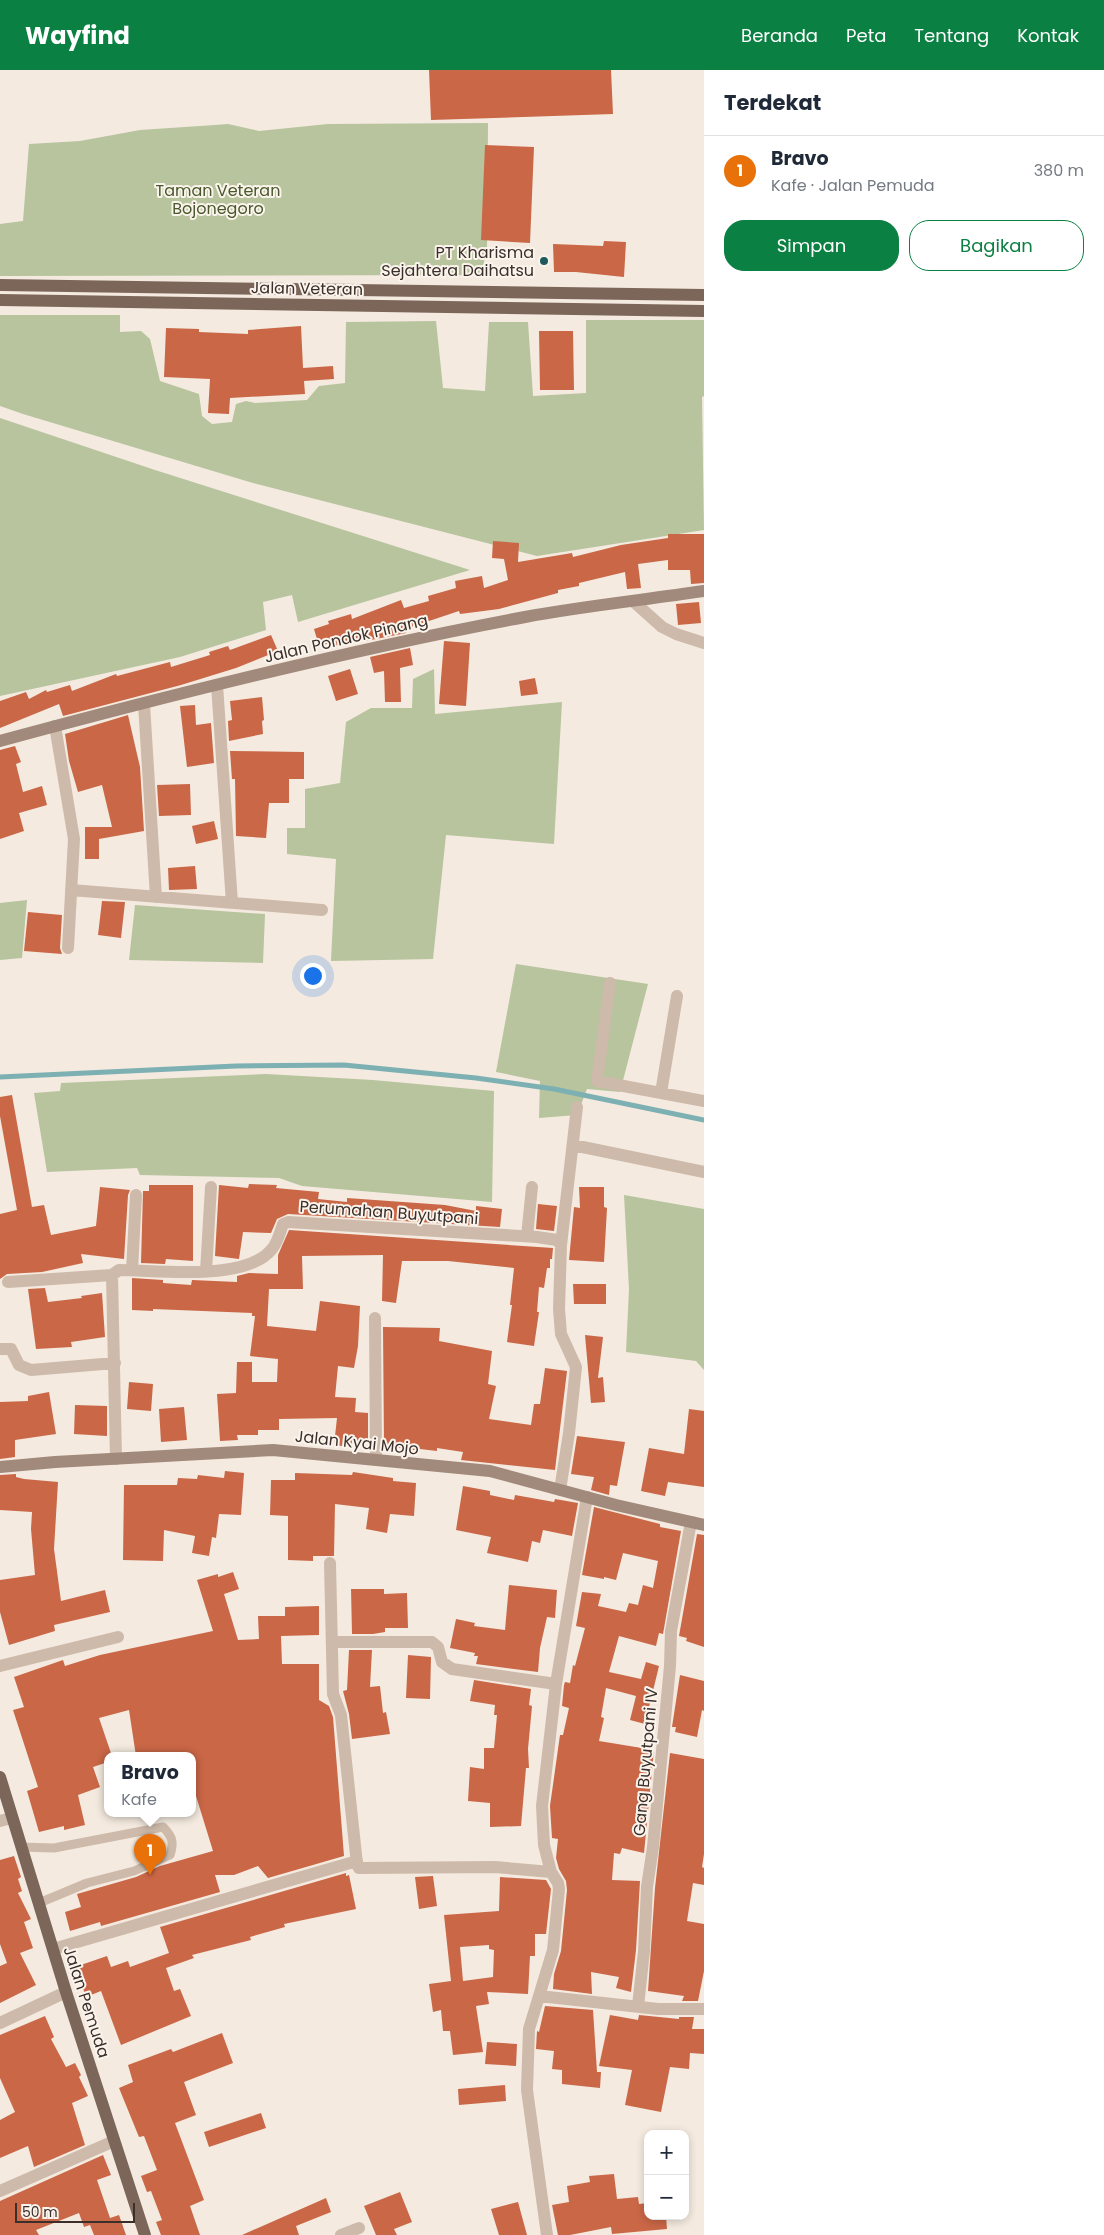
<!DOCTYPE html>
<html lang="id">
<meta charset="utf-8">
<style>
:root{--surface:#fff;--page:#f2f2f3;--text:#1f2937;--muted:#747a83;--line:#e0e1e3;--accent:#0b8043}
body{margin:0;font-family:Poppins,sans-serif;background:var(--page);color:var(--text)}
.controls{position:absolute;right:15px;bottom:15px;display:grid;overflow:hidden;border-radius:10px;box-shadow:0 2px 8px #0003}
.controls button{width:45px;height:45px;display:grid;place-items:center;padding:0;border:0;border-bottom:1px solid var(--line);background:var(--surface);color:var(--text);font:25px sans-serif}
.scale{position:absolute;left:15px;bottom:12px;width:120px;box-sizing:border-box;padding-left:5px;border:2px solid #3a2f2a;border-top:0;font-size:14px;line-height:18px;white-space:nowrap;color:#3a2f2a;-webkit-text-stroke:4px #fbf4ec;paint-order:stroke}
.you{position:absolute;left:312px;top:905px;width:18px;height:18px;margin:-12px;border:4px solid #fff;border-radius:50%;background:#1a73e8;box-shadow:0 0 0 8px #1a73e833}
.badge{display:grid;place-items:center;width:32px;height:32px;border-radius:50%;background:var(--accent);color:#fff;font-size:16px;font-weight:700}
.pin{position:absolute;translate:-50% -41px;filter:drop-shadow(0 1px 2px #0008)}
.pin::after{content:'';position:absolute;top:26px;width:18px;height:15px;background:inherit;clip-path:polygon(0 0,100% 0,50% 100%)}
.popup{position:absolute;left:104px;top:1682px;width:92px;height:65px;box-sizing:border-box;display:grid;place-content:center;border-radius:10px;background:var(--surface);filter:drop-shadow(0 1px 4px #0005);font-size:16px;white-space:nowrap;color:var(--muted)}
.popup b{font-size:19px;color:var(--text)}
.popup::after{content:'';position:absolute;left:50%;top:100%;margin-left:-10px;border:10px solid transparent;border-top-color:var(--surface)}
.list{margin:0;padding:0;list-style:none}
h2{display:flex;justify-content:space-between;align-items:center;height:65px;margin:0;padding:0 20px;font-size:21px}
h2 small{font-size:16px;font-weight:400;color:var(--muted)}
.list li{display:grid;grid-template-columns:32px 1fr auto;gap:15px;align-items:center;box-sizing:border-box;height:70px;padding:0 20px;border-top:1px solid var(--line)}
.list b{display:block;font-size:19px;white-space:nowrap}
.list p{margin:0;font-size:16px;white-space:nowrap;color:var(--muted)}
.list em{font-size:16px;font-style:normal;color:var(--muted)}
.actions{display:flex;gap:10px;padding:15px 20px}
.actions a{flex:1;padding:11px 0;border:1px solid var(--accent);border-radius:20px;text-align:center;font-size:18px;color:var(--accent)}
.actions .main{background:var(--accent);color:#fff}
.map{position:relative;flex:none;width:704px;height:2165px;overflow:hidden}
header{display:flex;align-items:center;gap:30px;box-sizing:border-box;height:70px;padding:0 25px;background:var(--accent);color:#fff}
header strong{font-size:24px}
nav{display:flex;gap:28px;margin-inline-start:auto;font-size:18px}
main{display:flex}
aside{flex:1;background:var(--surface)}
.map>svg:first-child{display:block}
.green{fill:#b7c49e}
.lines{fill:none;stroke-linecap:round;stroke-linejoin:round}
.stream{stroke:#7cb0b2;stroke-width:5}
.building{fill:#ca6747;fill-rule:evenodd}
.lane{stroke:#cdbaaa;stroke-width:9}
.street{stroke:#cdbaaa;stroke-width:12}
.secondary{stroke:#a1897b;stroke-width:12}
.primary{stroke:#7c665a;stroke-width:12}
.poi-dot{fill:#1d595d;stroke:#fbf4ec;stroke-width:2}
.labels{text-anchor:middle;stroke-width:4;stroke-linejoin:round;paint-order:stroke}
.park-label{font-size:16px;fill:#49592c;stroke:#fbf4ec}
.poi-label{font-size:16px;fill:#3a2f2a;stroke:#fbf4ec;text-anchor:end}
.street-label{font-size:16px;fill:#3a2f2a;stroke:#fbf4ec}
</style>
<header>
<strong>Wayfind</strong>
<nav><a>Beranda</a><a>Peta</a><a>Tentang</a><a>Kontak</a></nav>
</header>
<main>
<div class="map">
<svg width="704" height="2165" viewBox="0 0 704 2165">
<rect width="100%" height="100%" fill="#f4eadf"/>
<path class="green" d="M488,53l-1,126 -6,26 -481,1v-52l23,-3 6,-77 51,-3 60,-11 75,-5 13,-1 31,7 69,-7z
M0,245h120v17l21,-1 9,8 10,42 39,13 3,22 10,8 20,-2 4,-18 10,-3 9,2 52,-3 12,-14 26,-3 1,-61 90,-1 7,67 42,3 4,-69h39l5,74 53,-3v-73h118v76l-2,1 2,133 -167,26 -284,-73 -230,-69 -23,-8z
M0,348l155,52 315,100 -172,52 -6,-27 -29,7 3,28 -86,27 -180,39z
M434,599l1,45 127,-12 -8,142 -108,-9 -13,124 -102,2 5,-102 -49,-5v-26h18v-39l35,-6 6,-61 25,-14h41l1,-29z
M27,830l-5,58 -22,2v-57z
M135,835l130,9 -2,49 -134,-3z
M516,894l132,20 -28,108 -33,-3 -10,26 -38,3 1,-37 -44,-9z
M266,1004l107,6 121,11 -2,111 -190,-16 -23,-8 -139,-3 -3,-7 -90,4 -13,-79 26,-2 1,-8z
M624,1125l80,14v161l-8,-9 -70,-9 3,-63z"/>
<g class="lines">
<path class="stream" d="M0,1007l236,-11 108,-1 132,13 78,11 150,31"/>
</g>
<path class="building" d="M429,0h182l2,44 -182,6z
M485,75l49,2 -4,96 -49,-3z
M604,171l22,1 -2,35 -48,-5h-22l-1,-28 50,2z
M301,256l2,42 30,-2 1,13 -30,2 1,13 -75,4 -1,16 -21,-1 2,-34 -46,-2 2,-49 33,1v3l49,2v-4z
M539,261h34l1,59h-34z
M668,464h36v49l-13,1 -1,-14h-22v-10l-30,4 3,24 -14,1 -2,-17 -46,11v3l-21,4v3l-59,16 -39,5 -1,-3 -54,18 1,4 -40,8v-3h-3l-28,8 -1,-4 -15,4 -5,-17 15,-5 -1,-3 23,-7 1,5 49,-19 3,8 25,-7 -1,-5 28,-8 -1,-7 27,-5 2,12 24,-8 -4,-21 -12,-1 1,-17 26,2 -1,19 54,-9 1,4 48,-12 47,-7z
M699,532l2,21 -23,2 -2,-21z
M271,565l7,16 -42,17 -55,17 -118,31 -4,-12 -59,24v-27l26,-9 3,7 17,-9 1,2 23,-7 2,6 44,-17 1,2 53,-14 1,5 39,-12 -1,-3 19,-6 2,4z
M444,571l26,2 -4,63 -27,-2z
M410,578l3,17 -13,3 1,34h-16l-1,-31 -10,2 -4,-16z
M350,599l8,25 -22,7 -8,-25z
M535,608l3,16 -17,2 -2,-15z
M262,627l2,23 -2,1 1,13 -34,7 -1,-20 4,-1 -2,-19z
M195,635l1,20 15,-2 3,40 -27,4 -7,-61z
M128,645l12,52 4,64 -45,8v20h-14v-32h27l-10,-42 -24,7 -9,-31 -4,-27z
M15,676l6,16 -5,2 7,28 19,-6 5,19 -28,8 5,18 -24,8v-89z
M230,681l74,1v27h-15v24h-20l-3,35 -30,-2 -1,-57h-3z
M190,714l1,31 -32,1 -2,-31z
M214,751l4,18 -22,5 -4,-18z
M195,796l2,23 -28,1 -1,-22z
M102,831l23,1 -4,36 -23,-3z
M28,842l34,3 -2,33 2,6 -38,-3z
M12,1025l20,112 12,-2 7,30 45,-9 4,-39 30,3 -2,5 -4,64 -43,-5 2,9 -41,9 -35,2 -7,5v-65l17,-4 -17,-94v-19z
M249,1114l28,1 -1,3 43,4 -1,7 29,3v-4l98,7 31,6v-5l26,3 -2,18 -212,-13 -11,5 -6,14 -28,-1 -4,27 -24,-3 4,-71 29,3z
M149,1115h44v76l-27,-2 -1,5 -24,-1 2,-72h6z
M579,1117h25v20l3,1 -3,54 -35,-2 5,-53 6,1z
M538,1134l19,2 -3,25 -18,-2z
M289,1160l264,18 -1,11h-2v9h-3l-3,20 -5,-1 -2,25h2l-5,34 -27,-4 5,-37h-2l4,-37 -66,-7h-46l-6,42 -14,-2 1,-46 -81,1 1,33h-34l-2,37 49,5 4,-30 40,5 -2,40 -4,22 -16,-2 -3,31 21,1 -1,14 13,1v30l-16,-2 -1,6 -17,-2 3,-27 -58,1v11h-21v5h-21l1,5 -18,1 -3,-47 19,-1 1,-31h15v20h25l1,-23 -28,-3 5,-40h-3v-3l-99,-4v2l-21,-1v-32l31,2v3l28,2 1,-5 45,2v-6l12,-3 29,1v-19z
M573,1214h33v20h-32z
M45,1218l3,14 34,-4 -1,-2 21,-3 3,44 -34,5 1,5 -36,2 -8,-60z
M383,1257l57,1 -1,13 53,10 -4,33 8,2 -7,33 42,6 3,-21h6l5,-36 22,3 -12,99 -94,-10 2,-8 -26,-4v3l-17,-2v2l-36,-6z
M585,1265l18,2 -5,41 5,-1 2,25 -14,1z
M129,1312l24,2 -2,27 -24,-2z
M49,1322l7,42 -41,6v17l-15,2v-57l28,-1v-5z
M75,1335l32,1v30l-33,-2z
M184,1337l3,33 -26,2 -2,-33z
M689,1339l15,2v76l-36,-5 -3,14 -24,-5 8,-43 35,6z
M577,1366l48,6 -8,44 -7,-1 -1,10 -18,-5 3,-13 -23,-3z
M225,1401l19,2 -3,42 -22,-1 -3,24 -4,-1 -3,19 -17,-3 3,-17 -31,-6 -1,31 -40,-1 1,-75h53l1,-7 19,1 1,-4 26,3z
M353,1402l40,6v3l23,2 -2,33 -24,-2 -3,19 -21,-4 3,-21 -34,-4 -1,52h-21v5l-25,-1v-44l-18,-1 1,-35h24v-7l57,2z
M16,1404v3l8,2 34,3 -4,67 7,52 44,-11 5,22 -56,13 1,6 -46,14 -9,-33v-32l35,-5 -4,-46 1,-17 -32,-2v-35z
M463,1416l27,5v4l24,5 1,-5 39,7 1,-3 23,4 -6,33 -29,-6 -3,13 -8,-2 -4,21 -41,-9 4,-16 -35,-7z
M594,1437l66,17v3l21,4 -18,103 -4,-1 -3,13 -37,-10 -10,36 32,7 5,-17 13,4 -14,58 -15,-4 6,-24 -30,-8 -5,29 3,1 -5,23 55,9 -10,103 -22,-5 -2,6 -6,-1 -2,27 28,1 -4,69 -5,42 -15,-4 3,-11 -28,-5 1,22 -39,-5 1,-15 7,-23 6,-61 -1,-9 -7,-12 -3,-11 2,-19 -6,-1 -2,-32 10,-71h3l6,-27 -7,-2 2,-21 1,-3 5,1 3,-18 2,1 10,-38 -9,-2 6,-34 19,2 -3,12 28,6 3,-9 9,2 5,-20 10,3 5,-27 -35,-8 -7,27 -12,-3v2l-22,-4z
M697,1464l7,1v112l-18,-6 1,-3 -8,-2z
M233,1502l6,17 -15,5 14,46 21,-1 -1,-23h27v-9l34,-1v29l-38,1 1,28h37v36l10,6 4,11 11,139 -76,22 -10,-12 -24,9h-19l5,17 -119,34 -1,-4 -30,9 -5,-19 16,-5 -4,-13 59,-17 24,-11 53,-15 -21,-68v-27h-56l-7,-46 -30,8 13,38h-4v6l-15,5 7,20 -22,8 7,30 -21,5v-4l-25,6 -12,-41 11,-4 -25,-77 11,-3 -10,-30 49,-17 2,6 35,-11 113,-24 -16,-51 21,-6v3z
M509,1515l48,5 -2,28 -8,-1 -7,31 -2,24 -62,-8 2,-8h-4l1,-3 -25,-5 6,-29 19,4 -1,3 31,4z
M351,1519h33v5l23,-1 1,35h-23v4l-12,2h-21z
M349,1580h23l-2,37 10,-1 3,27 3,-1 4,22 -38,5 -3,-25 -6,-23 4,-1z
M408,1585l23,2 -1,42 -24,-1z
M680,1605l24,6v30l-2,-1 -5,27 -22,-5 1,-5h-4z
M474,1610l57,9 -2,16 3,1 -4,43 1,19h-3l-5,58 -31,1v-24l-22,-2 2,-34 14,2v-21h10l3,-33h-3l1,-10 -25,-4z
M670,1683l34,6v95l-2,13 2,1v17l-11,-2 -6,38 17,3v47l-6,30h-16l2,-5 -36,-5 7,-103z
M14,1786l7,21 -3,2 4,12 -4,2 13,26 -7,3 9,26 -13,5 16,32 -36,18v-37l7,-3 -7,-19v-84z
M346,1803v3l3,-1 7,34 -72,15 1,3 -35,10 1,3 -59,15 2,3 -28,10 8,23 6,-2 11,27 -70,29 -20,-54 -15,6 -6,-18 2,-1 -4,-12 29,-10 4,11 17,-6 2,6 39,-14 -9,-26z
M433,1806l4,30 -18,3 -4,-32z
M500,1807l46,3 5,9 -5,45h-11v22h-5l-2,38 -41,-2 2,12 -13,2 7,46 -30,3 -3,-24h-7l-2,-21 -8,2 -4,-28 22,-3 -7,-66 55,-4zM489,1875v4l5,1 -1,27 -30,4 -3,-34z
M545,1936l48,4 4,62h4l-1,16 -38,-4v-14l-10,-1 2,-18 -18,-2 1,-18 2,1z
M610,1945l28,5 1,-5 40,4v-2h15l-2,12h12v25l-14,-1 -1,16 -19,-2 -9,45 -36,-7 7,-35 -33,-4z
M45,1946l9,21 -3,2 15,28 9,-4 6,12 -2,2 9,19 -16,7 13,42 -51,22 -6,-21 -28,12v-38l15,-8 -15,-34v-43z
M222,1963l11,30 -49,19 12,33 -21,8 29,77 -14,6 10,29h-39l-5,-13 6,-2 -11,-29 -4,1 -6,-16 16,-6 -13,-34 -5,1 -20,-49 14,-6 -5,-17 43,-16 2,3z
M487,1972l30,2 -1,22 -31,-2z
M505,2015l1,16 -47,4 -1,-16z
M261,2043l5,15 -57,19 -5,-15z
M103,2085l8,20 -14,5 13,38 9,-3 7,20h-32l-4,-10 -6,2 -5,-14 -43,17 3,5h-39v-34z
M614,2104l3,25 21,-2 1,7 9,-1v13h18l1,13 -55,5 -1,-7 -41,8h-12l-6,-30 17,-3 -2,-16 23,-4 -1,-6z
M400,2122l12,30 -18,7 3,6h-21l-12,-29z
M326,2128l5,14 -35,14 3,9h-57z
M518,2132l9,33h-28l-8,-26z"/>
<g class="lines">
<path class="lane" d="M21,1777l33,1 109,-21c10,10 11,16 7,28l-36,16 -47,12 -48,20"/>
<path class="street" d="M633,531l29,26 14,7 28,9
M217,615l15,218
M144,634l12,193
M55,656l19,113 -6,109
M71,820l251,20
M610,913l-13,98 107,20
M661,1023l16,-97
M573,1075l131,27
M527,1166l5,-49
M561,1175l16,-138
M132,1200l4,-75
M206,1201l5,-84
M8,1212l104,-7
M375,1248l1,142
M0,1279h11l8,16 12,5 84,-7
M116,1389l-4,-184 7,-5c40,0 127,12 153,-21 6,-7 8,-17 11,-25l5,-2 249,15 20,3 4,5 -2,64 2,25 15,33 -7,66 -9,57
M330,1493l3,131 8,21 16,149 2,4 136,-1 56,5
M332,1572h100l6,5 4,15 10,7 104,15
M0,1596l118,-29
M0,1751l12,-3
M53,1879l304,-88
M539,1926l119,13h46
M638,1936l6,-55 3,-64 6,-40 17,-181 1,-35 20,-109
M0,1953l66,-31
M0,2121l114,-50
M341,2165l18,-7
M547,2165l-20,-145 2,-61 24,-79 6,-61 -1,-6 -7,-11 -7,-27 -2,-39 14,-122 31,-187"/>
<path class="secondary" d="M0,671c173,-47 348,-91 525,-124 59,-11 119,-17 179,-26
M0,1397l55,-5 218,-12 217,21 126,34 88,20"/>
<path class="primary" d="M0,215l704,10
M0,230l704,11
M0,1707l66,215 79,243"/>
</g>
<circle class="poi-dot" cx="544" cy="191" r="5"/>
<g class="labels">
<g class="park-label">
<text x="218" y="126">Taman Veteran<tspan x="218" dy="18">Bojonegoro</tspan></text>
</g>
<g class="poi-label">
<text x="534" y="188">PT Kharisma<tspan x="534" dy="18">Sejahtera Daihatsu</tspan></text>
</g>
<g class="street-label">
<text transform="translate(307 218) rotate(1)" y="6">Jalan Veteran</text>
<text transform="translate(346 568) rotate(-13)" y="6">Jalan Pondok Pinang</text>
<text transform="translate(389 1142) rotate(4)" y="6">Perumahan Buyutpani</text>
<text transform="translate(357 1372) rotate(6)" y="6">Jalan Kyai Mojo</text>
<text transform="translate(645 1692) rotate(-85)" y="6">Gang Buyutpani IV</text>
<text transform="translate(87 1932) rotate(72)" y="6">Jalan Pemuda</text>
</g>
</g>
</svg>
<div class="controls">
<button>+</button>
<button>−</button>
</div>
<div class="scale">50 m</div>
<div class="you"></div>
<div class="pin badge" style="left:150px;top:1805px;background:#e8710a">1</div>
<div class="popup"><b>Bravo</b>Kafe</div>
</div>
<aside>
<h2>Terdekat<small></small></h2>
<ul class="list">
<li><span class="badge" style="background:#e8710a">1</span><div><b>Bravo</b><p>Kafe · Jalan Pemuda</p></div><em>380 m</em></li>
</ul>
<div class="actions"><a class="main">Simpan</a><a>Bagikan</a></div>
</aside>
</main>
